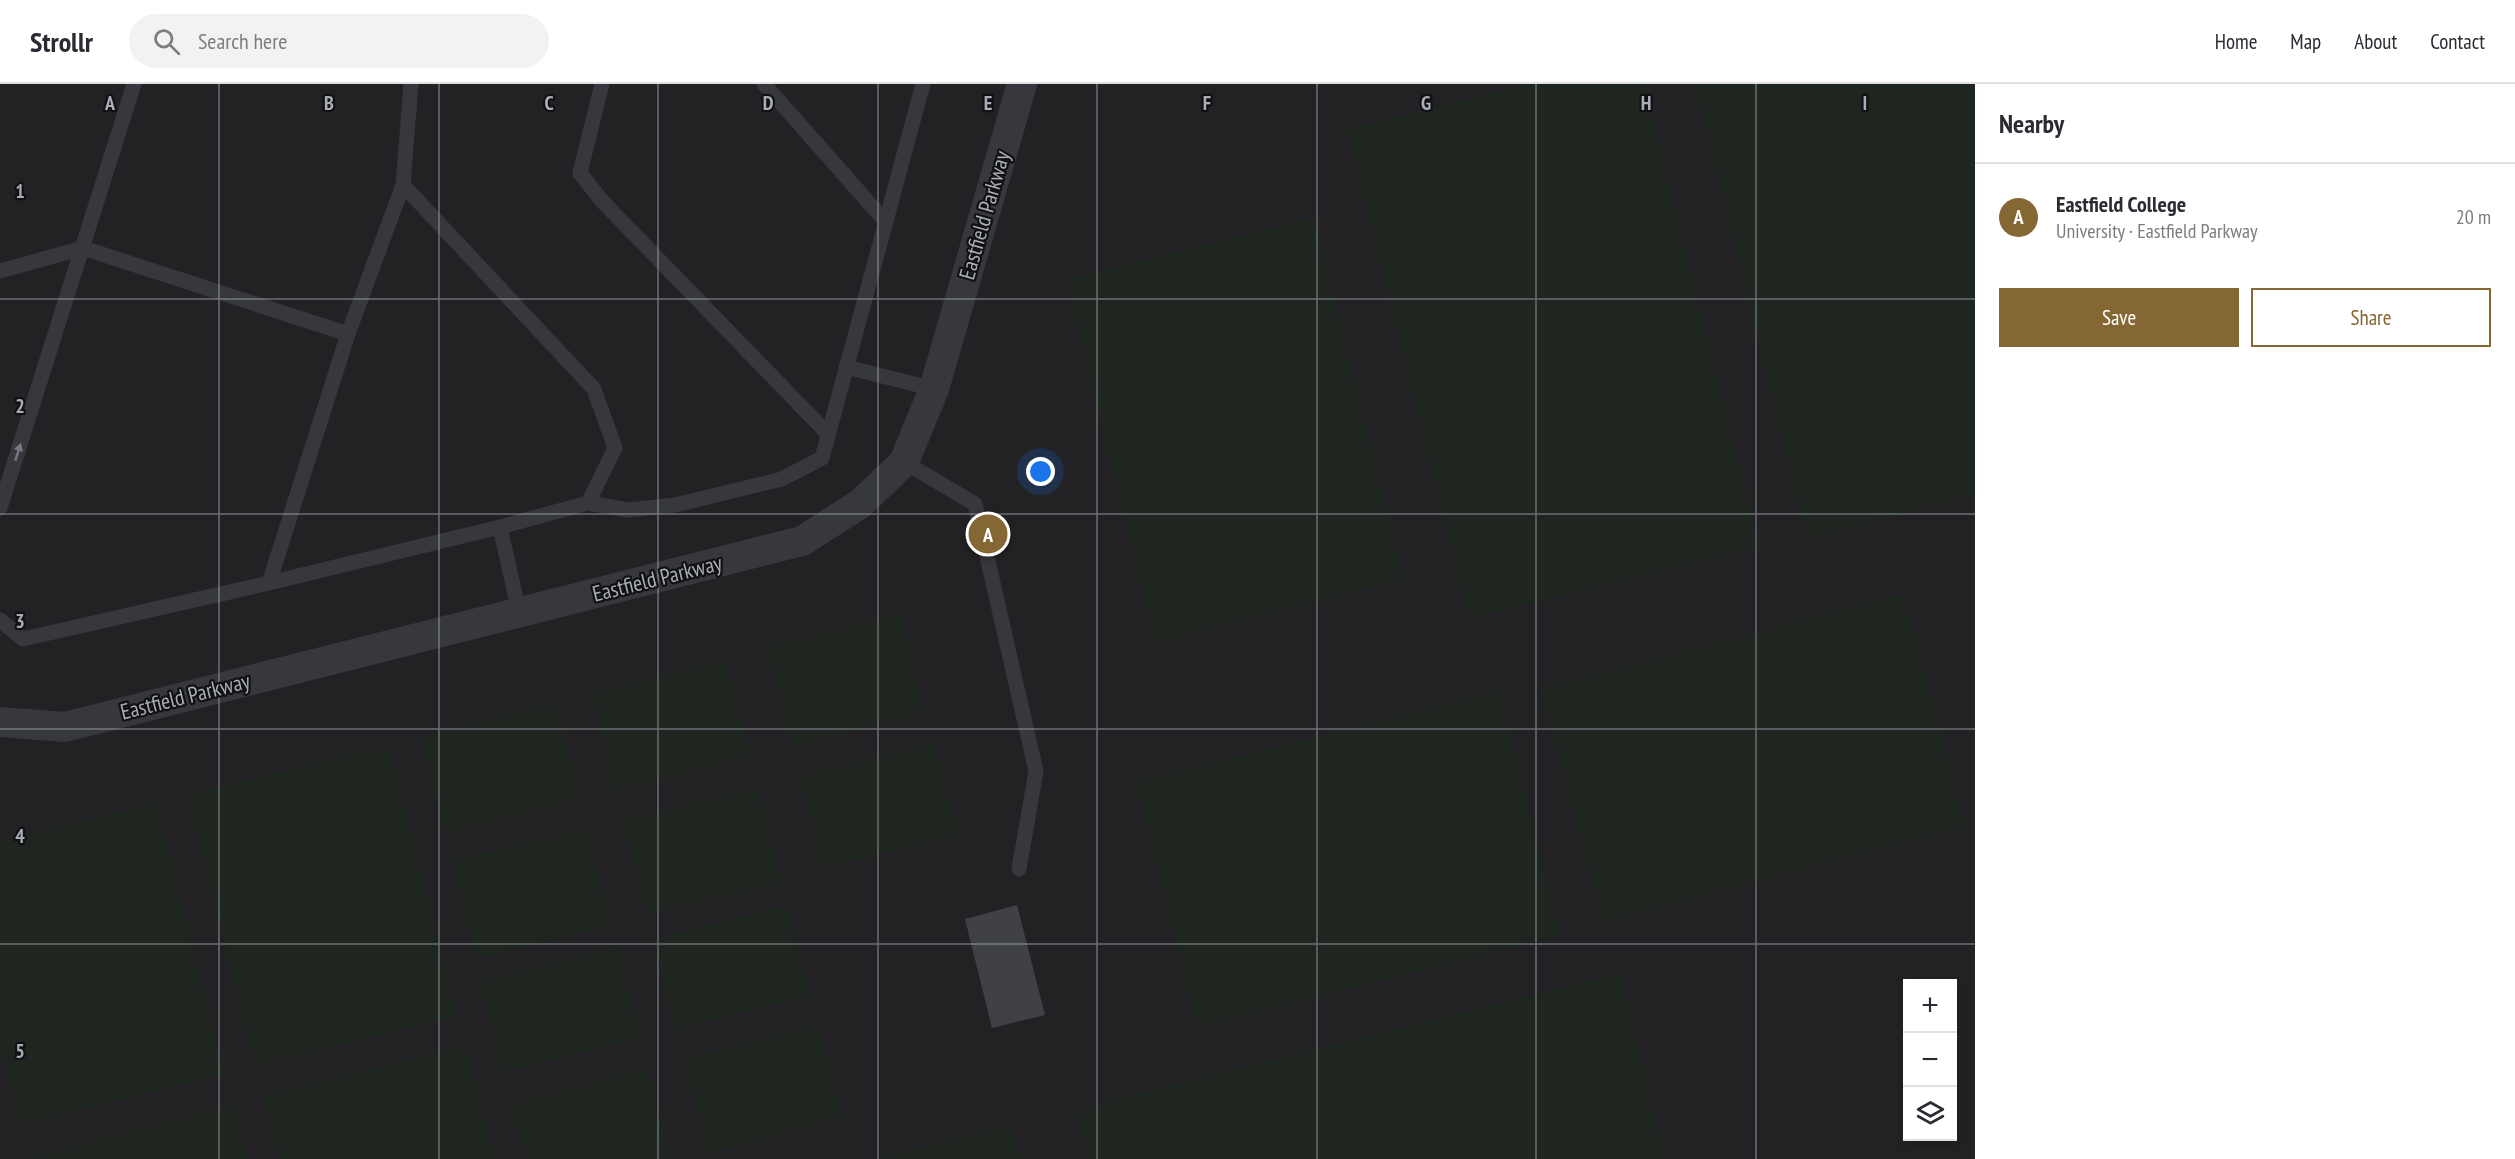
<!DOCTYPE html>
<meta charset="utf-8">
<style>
:root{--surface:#fff;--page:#f2f2f3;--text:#2b2b33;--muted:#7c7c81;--line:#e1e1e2;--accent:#856733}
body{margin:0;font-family:"PT Sans Narrow",sans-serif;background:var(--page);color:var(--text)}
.controls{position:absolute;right:18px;bottom:18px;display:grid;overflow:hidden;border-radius:0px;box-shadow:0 3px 9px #0003}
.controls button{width:54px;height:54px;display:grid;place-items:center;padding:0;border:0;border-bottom:2px solid var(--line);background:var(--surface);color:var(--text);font:30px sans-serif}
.you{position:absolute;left:1041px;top:388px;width:21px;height:21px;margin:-15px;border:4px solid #fff;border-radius:50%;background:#1a73e8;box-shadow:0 0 0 9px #1a73e833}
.badge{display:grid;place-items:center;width:39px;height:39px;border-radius:50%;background:var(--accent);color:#fff;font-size:20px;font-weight:700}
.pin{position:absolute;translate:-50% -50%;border:3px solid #fff;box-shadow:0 2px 6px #0006}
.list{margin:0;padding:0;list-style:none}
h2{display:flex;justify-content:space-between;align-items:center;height:78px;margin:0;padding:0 24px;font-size:26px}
h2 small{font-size:20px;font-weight:400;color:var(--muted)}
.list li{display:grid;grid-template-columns:39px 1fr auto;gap:18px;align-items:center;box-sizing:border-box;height:108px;padding:0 24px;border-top:2px solid var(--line)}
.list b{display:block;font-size:22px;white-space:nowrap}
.list p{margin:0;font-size:20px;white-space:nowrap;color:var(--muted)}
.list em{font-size:20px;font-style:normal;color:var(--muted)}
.actions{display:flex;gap:12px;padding:18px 24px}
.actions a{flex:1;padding:14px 0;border:2px solid var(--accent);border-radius:0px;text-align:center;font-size:21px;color:var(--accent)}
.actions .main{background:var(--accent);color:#fff}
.icon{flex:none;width:33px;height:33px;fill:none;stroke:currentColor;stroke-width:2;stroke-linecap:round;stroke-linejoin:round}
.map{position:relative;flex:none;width:1975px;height:1075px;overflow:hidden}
header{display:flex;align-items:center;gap:36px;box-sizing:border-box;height:84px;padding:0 30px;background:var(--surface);border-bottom:2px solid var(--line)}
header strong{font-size:28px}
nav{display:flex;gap:33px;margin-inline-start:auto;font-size:21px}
.search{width:420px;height:54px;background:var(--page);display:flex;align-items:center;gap:15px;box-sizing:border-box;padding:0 21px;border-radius:33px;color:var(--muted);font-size:22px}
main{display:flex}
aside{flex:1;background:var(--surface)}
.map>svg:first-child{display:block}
.built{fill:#222225;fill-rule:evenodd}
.green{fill:#1e261f}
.building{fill:#404145}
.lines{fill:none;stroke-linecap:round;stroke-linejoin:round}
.service{stroke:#37383d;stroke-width:15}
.minor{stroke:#37383d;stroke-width:30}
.oneway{fill:#757881}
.grid{fill:none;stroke:#a8adb8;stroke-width:1.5;stroke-opacity:0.55}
.labels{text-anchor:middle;stroke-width:4.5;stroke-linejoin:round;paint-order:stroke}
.street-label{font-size:22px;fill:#a8adb8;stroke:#111113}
.grid-label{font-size:20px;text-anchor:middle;font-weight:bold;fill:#a8adb8;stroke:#111113;stroke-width:4.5;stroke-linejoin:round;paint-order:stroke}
</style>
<header>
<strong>Strollr</strong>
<div class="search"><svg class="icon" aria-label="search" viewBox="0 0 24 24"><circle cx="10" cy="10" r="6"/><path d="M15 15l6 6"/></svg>Search here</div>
<nav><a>Home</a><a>Map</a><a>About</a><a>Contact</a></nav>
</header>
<main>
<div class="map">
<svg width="1975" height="1075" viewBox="0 0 1975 1075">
<rect width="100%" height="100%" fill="#161618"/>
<path class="built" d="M0,0h1975v1075h-1975zM1908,900h44v152h-44z"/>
<path class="green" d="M1529,0h115l115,464 -291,71 -121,-490z
M1695,0h280v410l-169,44z
M1314,133l90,362 -249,64 -89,-363z
M1904,510l61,233 -363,94 -61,-233z
M901,531l23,98 -132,33 -25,-99z
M725,575l25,97 -136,34 -21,-97z
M1498,606l63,244 -364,94 -61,-245z
M556,620l24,95 -136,34 -24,-95z
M934,659l25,90 -137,36 -22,-93z
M389,662l68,270 -203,49 -67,-270z
M758,703l23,95 -134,32 -24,-94z
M157,719l67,271 -204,50 -20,-79v-205z
M588,745l22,96 -134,34 -24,-98z
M788,821l23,90 -136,34 -22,-90z
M617,862l24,91 -138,35 -23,-91z
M1620,889l45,186h-578l-12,-49z
M818,940l25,93 -135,36 -24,-94z
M466,962l28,113h-215l-16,-62z
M647,985l23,90h-145l-14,-55z
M234,1021l14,54h-217l-1,-2z
M1011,1040l9,35h-147z"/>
<path class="building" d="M1017,821l28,110 -53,13 -27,-109z"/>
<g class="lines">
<path class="service" d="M411,0l-8,101 191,204 21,59 -27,55 -88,24 19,85
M602,0l-22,89 22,28 226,233
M764,0l121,137
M0,187l83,-23 265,86 -79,249 231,-56
M348,250l55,-149
M846,283l88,22
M904,378l71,42 61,267 -17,98
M588,419l40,7 47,-5 107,-26 40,-21 101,-374
M0,424l134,-424
M0,536l23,19 246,-56"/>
<path class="minor" d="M0,638l65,5 737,-186 58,-37 44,-42 30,-73 88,-305"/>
</g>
<defs><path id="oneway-solid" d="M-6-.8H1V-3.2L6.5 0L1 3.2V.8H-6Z" transform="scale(1.5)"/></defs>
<use class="oneway" href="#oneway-solid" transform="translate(18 368) rotate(-72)"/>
<path class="grid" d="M219,0v1075M439,0v1075M658,0v1075M878,0v1075M1097,0v1075M1317,0v1075M1536,0v1075M1756,0v1075M0,215h1975M0,430h1975M0,645h1975M0,860h1975"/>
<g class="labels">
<g class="street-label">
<text transform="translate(984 131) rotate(-74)" y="8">Eastfield Parkway</text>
<text transform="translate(657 494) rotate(-14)" y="8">Eastfield Parkway</text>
<text transform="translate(185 612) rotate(-14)" y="8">Eastfield Parkway</text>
</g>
</g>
<g class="grid-label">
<text x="110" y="26">A</text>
<text x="329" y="26">B</text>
<text x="549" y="26">C</text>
<text x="768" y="26">D</text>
<text x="988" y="26">E</text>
<text x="1207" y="26">F</text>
<text x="1426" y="26">G</text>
<text x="1646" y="26">H</text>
<text x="1865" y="26">I</text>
<text x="20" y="114">1</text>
<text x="20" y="329">2</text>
<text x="20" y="544">3</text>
<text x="20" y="759">4</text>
<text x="20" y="974">5</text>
</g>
</svg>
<div class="controls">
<button>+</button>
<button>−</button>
<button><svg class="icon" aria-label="layers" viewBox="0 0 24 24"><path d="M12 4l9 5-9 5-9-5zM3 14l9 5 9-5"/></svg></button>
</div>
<div class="you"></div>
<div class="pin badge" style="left:988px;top:450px">A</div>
</div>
<aside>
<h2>Nearby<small></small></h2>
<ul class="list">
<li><span class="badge">A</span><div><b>Eastfield College</b><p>University · Eastfield Parkway</p></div><em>20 m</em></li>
</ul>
<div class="actions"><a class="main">Save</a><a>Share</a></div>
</aside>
</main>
